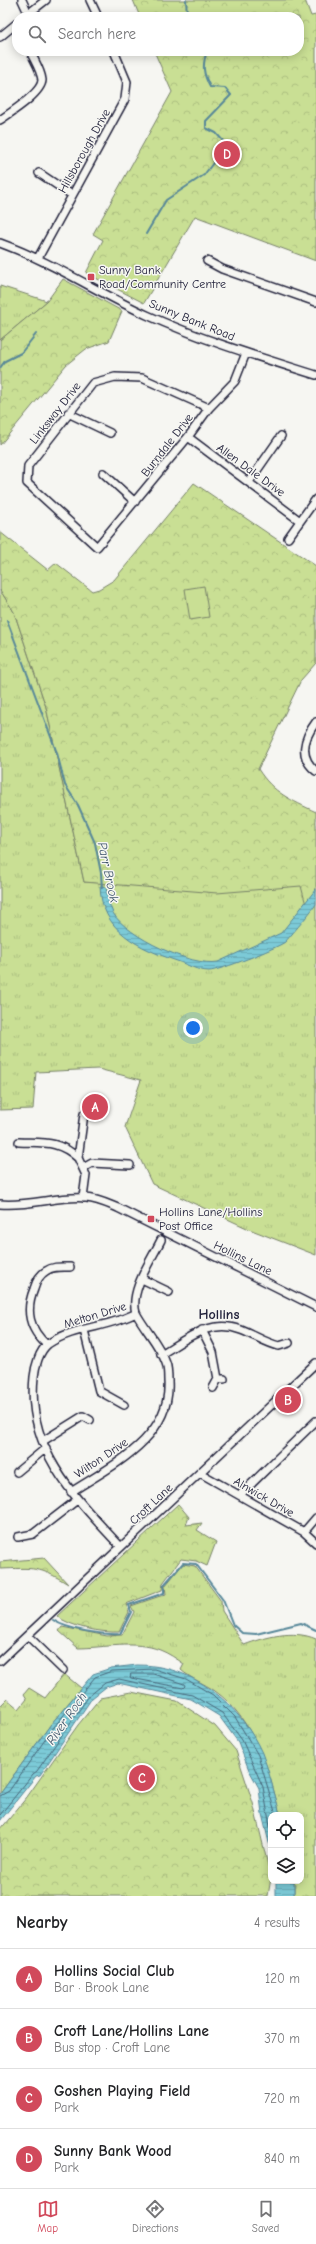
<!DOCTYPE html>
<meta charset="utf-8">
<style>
:root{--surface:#fff;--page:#f2f2f2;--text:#202124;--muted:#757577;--line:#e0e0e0;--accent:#d1495b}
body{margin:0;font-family:"Comic Neue",sans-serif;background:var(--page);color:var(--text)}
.controls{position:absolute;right:12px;bottom:12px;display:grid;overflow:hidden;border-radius:8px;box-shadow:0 2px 10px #0003}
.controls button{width:36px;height:36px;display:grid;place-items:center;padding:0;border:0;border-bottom:1px solid var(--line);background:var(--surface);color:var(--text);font:20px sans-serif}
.you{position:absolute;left:193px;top:1028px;width:14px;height:14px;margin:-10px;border:3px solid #fff;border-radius:50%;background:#1a73e8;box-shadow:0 0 0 6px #1a73e833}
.badge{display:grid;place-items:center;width:26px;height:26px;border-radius:50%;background:var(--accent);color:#fff;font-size:13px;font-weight:700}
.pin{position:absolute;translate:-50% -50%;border:2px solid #fff;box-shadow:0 1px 4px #0006}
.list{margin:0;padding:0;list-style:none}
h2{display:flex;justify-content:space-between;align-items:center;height:52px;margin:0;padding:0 16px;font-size:17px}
h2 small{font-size:13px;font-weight:400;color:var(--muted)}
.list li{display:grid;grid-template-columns:26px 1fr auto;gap:12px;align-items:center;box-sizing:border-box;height:60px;padding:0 16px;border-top:1px solid var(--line)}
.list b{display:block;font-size:15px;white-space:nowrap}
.list p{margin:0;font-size:13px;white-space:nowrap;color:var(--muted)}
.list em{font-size:13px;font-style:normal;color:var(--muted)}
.icon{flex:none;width:22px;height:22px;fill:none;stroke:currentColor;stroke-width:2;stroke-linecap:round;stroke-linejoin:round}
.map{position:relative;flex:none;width:316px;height:1896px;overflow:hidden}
.search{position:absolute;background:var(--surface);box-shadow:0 2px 10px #0003;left:12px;right:12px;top:12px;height:44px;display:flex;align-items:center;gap:10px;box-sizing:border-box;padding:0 14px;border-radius:16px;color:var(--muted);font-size:15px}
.sheet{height:292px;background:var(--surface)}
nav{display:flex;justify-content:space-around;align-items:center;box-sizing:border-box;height:56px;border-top:1px solid var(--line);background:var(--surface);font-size:11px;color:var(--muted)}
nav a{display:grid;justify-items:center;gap:2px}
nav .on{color:var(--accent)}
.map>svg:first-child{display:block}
.grass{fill:url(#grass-tufts);stroke:#768068}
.forest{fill:url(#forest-crowns);stroke:#768068}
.garden{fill:#c9df94;stroke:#768068}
.water{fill:url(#water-rules);stroke:#578799}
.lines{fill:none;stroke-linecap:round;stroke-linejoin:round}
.shore{stroke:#466579;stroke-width:1}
.stream{stroke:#578799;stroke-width:2}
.minor-casing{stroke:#22223b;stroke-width:10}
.minor{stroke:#f6f6f2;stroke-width:7}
.poi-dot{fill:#d1495b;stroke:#f6f6f2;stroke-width:1.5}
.labels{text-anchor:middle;stroke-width:3;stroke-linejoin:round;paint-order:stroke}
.street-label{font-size:12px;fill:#22223b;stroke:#f6f6f2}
.poi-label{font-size:12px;fill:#22223b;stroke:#f6f6f2;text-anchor:start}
.water-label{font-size:13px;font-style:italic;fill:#3d546a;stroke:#f6f6f2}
.quarter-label{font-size:14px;font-weight:bold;fill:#22223b;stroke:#f6f6f2}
</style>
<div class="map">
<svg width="316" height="1896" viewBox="0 0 316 1896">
<defs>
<pattern id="grass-tufts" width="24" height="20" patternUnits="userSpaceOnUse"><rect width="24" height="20" fill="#c9df94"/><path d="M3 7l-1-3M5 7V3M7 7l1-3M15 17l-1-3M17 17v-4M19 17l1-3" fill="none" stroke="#acbf80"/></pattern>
<pattern id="forest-crowns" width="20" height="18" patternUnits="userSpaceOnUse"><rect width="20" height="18" fill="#c9df94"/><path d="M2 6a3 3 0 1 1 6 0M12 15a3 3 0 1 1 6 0" fill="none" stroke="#acbf80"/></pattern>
<pattern id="water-rules" width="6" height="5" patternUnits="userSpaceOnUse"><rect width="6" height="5" fill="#7bcad7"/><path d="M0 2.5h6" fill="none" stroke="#6aadb9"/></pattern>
</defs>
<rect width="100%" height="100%" fill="#f6f6f2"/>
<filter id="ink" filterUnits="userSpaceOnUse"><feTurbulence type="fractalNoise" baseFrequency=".025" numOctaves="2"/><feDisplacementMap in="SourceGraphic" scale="8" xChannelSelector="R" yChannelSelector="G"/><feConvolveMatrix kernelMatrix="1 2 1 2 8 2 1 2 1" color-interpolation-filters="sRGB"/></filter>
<g filter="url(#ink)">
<path class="grass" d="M0,286l47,15 -47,39z
M0,590l14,22 32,95 38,175h232v373l-67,-26 -97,-45 -27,-57 16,-47 -43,-11 -62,3 -3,37 -33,1z
M183,1564l12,2 26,35 1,10 22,34c22,-8 49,-16 72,-6v257h-22v-15h7v-66h-21c-10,-43 -27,-97 -65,-124 -11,-8 -24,-12 -34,-21l3,-6c-7,-5 -16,-11 -24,-14 -25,-10 -56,-2 -82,-2l-19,-17 3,-4 45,9 15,-1 12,-23 -3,-6 35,-12 -1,-8z
M64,1674l17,14 -30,36 -51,70v-88l7,-7 12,10 8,-10 -3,-5 5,-6 16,10z"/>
<path class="forest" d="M133,0h172l6,16 5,-1v246l-121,-45 -51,87 -58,-30 17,-33 -10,-6 79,-142 -18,-41h145v-34h-159z
M63,279l59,32 -13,30 -23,8 -20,16 -66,80v-105l47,-39z
M194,483l122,83v97l-15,17 -43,89c15,24 33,31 58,43v80l-10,13 -5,-19 -84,7 -133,-11 -38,-175 -32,-95 -14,-22v-58l48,38 8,-7 36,28 7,-2 15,-9z
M178,1504l11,13 -3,8 16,-2 -5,7 19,12 -9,24 -11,-5 -15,-2 -18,24 -1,7 -36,14 3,8 -10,20c-17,1 -49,-5 -62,-16z
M44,1558l24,26c-29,-18 -34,-16 -68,-15v-7z
M131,1692l46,9 38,25 21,25 17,52 18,75 -3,18h-268v-66l27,-33 51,-72 22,-27z"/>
<path class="garden" d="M204,586l5,31 -19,3 -5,-31z"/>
<path class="water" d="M100,886l6,1c1,8 3,18 7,26 14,24 79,54 105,49l63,-29 35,-44c0,4 0,11 0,15 -1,3 -28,35 -31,38 -8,6 -66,29 -76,29 -11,0 -23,-7 -32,-10 -38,-13 -76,-30 -77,-75z
M137,1665c55,-1 103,39 125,88 7,17 11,36 16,53l2,9h-9v36l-9,-37 -3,-26 -10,-18 -11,-28 -19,-26 -28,-17 -73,-16 -12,4 -14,11 -52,77 -4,1 -36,45v-27l51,-70 42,-50 18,-6z
M276,1881h18v15h-18z"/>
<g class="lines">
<path class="shore" d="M131,1674h22l31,10 1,2 -2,2 -52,-10z
M0,1796l9,-5 45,-64 41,-50 17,-6 42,-2 32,10 27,16 22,22 23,38 18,60
M0,1815l33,-41 4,-3 52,-75 16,-13 14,-4 73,16 30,18 20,27 21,47 8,45"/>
<path class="stream" d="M186,0l1,14 6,3
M146,234l20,-34 38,-25 12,-16 8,-17 -8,-9 -10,-5v-7l25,-26 -6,-7 -15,-1c-7,-13 -8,-22 -3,-36
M0,368l5,-7 16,-8 15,-19
M7,620l50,133 8,32 13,20 17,38 6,30 1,15
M53,1620c15,10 50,15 67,14l11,-22 -2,-7 35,-12v-8l19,-22 13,1 27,36 10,25 9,8 14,1 45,-11 15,7"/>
<g class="minor-casing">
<path id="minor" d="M22,0l6,13
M90,0l8,17
M24,17l22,-17
M0,37l17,-14
M0,120c10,-7 42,-27 42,-40 -1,-10 -8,-20 -12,-29
M39,173l33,22
M0,243c52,19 97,49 147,72 55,25 112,42 169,60
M38,258l87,-159 2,-17 -13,-31
M207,261l15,8 94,33
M209,408l-67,-30 -27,-1 -22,6 -65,83 -1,17 70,64 91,-110 21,-29 26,-27 11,-28
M68,413l42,20
M188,437l112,84
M103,473l32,29
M249,482l32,-46
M288,538l28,-39
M316,722c-12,16 -18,35 0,49
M19,1142c24,1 40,-2 59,16
M83,1168l9,-5 38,2
M83,1198l3,-23 -8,-17 6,-44
M0,1204c29,3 60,-9 86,-6 12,1 22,6 32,10l198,99
M142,1279l27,13
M84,1330l15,61 25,14
M202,1330l11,22 5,27h6
M47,1345c-18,-16 -22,-34 -13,-56 2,-7 5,-14 12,-18 7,-5 15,-4 24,-4
M161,1354c26,-15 49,-36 80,-24 13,5 25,13 38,16l10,-3
M213,1388l5,-9
M43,1441l40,-25 7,4
M17,1472l29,-24
M200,1473l104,59 12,11
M71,1492c40,-26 101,-54 97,-111 0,-5 0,-13 -2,-18 -6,-18 -21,-33 -30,-50
M240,1495l76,-74
M304,1532l12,-14
M18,1537l15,-3 44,-34
M121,1547c-45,-48 -95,-97 -87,-170 1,-10 5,-26 14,-33 26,-18 61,-16 88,-31 -7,-22 16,-54 25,-73
M28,1636l35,34
M0,1661l316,-298"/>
</g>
<use href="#minor" class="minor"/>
</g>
</g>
<g class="poi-dot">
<rect x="87" y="273" width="8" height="8" rx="2"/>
<rect x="147" y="1215" width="8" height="8" rx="2"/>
</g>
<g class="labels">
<g class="street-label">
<text transform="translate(84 151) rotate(-61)" y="4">Hillsborough Drive</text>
<text transform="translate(192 320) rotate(22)" y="4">Sunny Bank Road</text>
<text transform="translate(55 413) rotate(-52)" y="4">Linksway Drive</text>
<text transform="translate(167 445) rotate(-52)" y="4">Burndale Drive</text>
<text transform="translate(251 470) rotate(36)" y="4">Allen Dale Drive</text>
<text transform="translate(243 1258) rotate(26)" y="4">Hollins Lane</text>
<text transform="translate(95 1315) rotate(-17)" y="4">Melton Drive</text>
<text transform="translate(101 1458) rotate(-34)" y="4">Wilton Drive</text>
<text transform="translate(264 1497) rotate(30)" y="4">Alnwick Drive</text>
<text transform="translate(151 1504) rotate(-43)" y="4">Croft Lane</text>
</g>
<g class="poi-label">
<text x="99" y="274">Sunny Bank<tspan x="99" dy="14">Road/Community Centre</tspan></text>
<text x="159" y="1216">Hollins Lane/Hollins<tspan x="159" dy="14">Post Office</tspan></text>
</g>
<g class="water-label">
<text transform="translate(109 872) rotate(78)" y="5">Parr Brook</text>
<text transform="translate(66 1718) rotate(-55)" y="5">River Roch</text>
</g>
<g class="quarter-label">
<text x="219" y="1319">Hollins</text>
</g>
</g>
</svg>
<div class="controls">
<button><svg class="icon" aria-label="locate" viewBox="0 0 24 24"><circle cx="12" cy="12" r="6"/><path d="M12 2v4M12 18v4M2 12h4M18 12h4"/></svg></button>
<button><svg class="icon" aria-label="layers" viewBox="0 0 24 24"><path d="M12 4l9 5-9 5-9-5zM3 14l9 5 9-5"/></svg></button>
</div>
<div class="you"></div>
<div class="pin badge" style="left:95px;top:1107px">A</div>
<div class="pin badge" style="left:288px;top:1400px">B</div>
<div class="pin badge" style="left:142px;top:1778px">C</div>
<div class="pin badge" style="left:227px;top:154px">D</div>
<div class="search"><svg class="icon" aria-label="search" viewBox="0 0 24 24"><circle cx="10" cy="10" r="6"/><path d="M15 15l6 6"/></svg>Search here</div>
</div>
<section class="sheet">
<h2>Nearby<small>4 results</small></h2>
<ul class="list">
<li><span class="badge">A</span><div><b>Hollins Social Club</b><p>Bar · Brook Lane</p></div><em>120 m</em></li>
<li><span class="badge">B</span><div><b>Croft Lane/Hollins Lane</b><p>Bus stop · Croft Lane</p></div><em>370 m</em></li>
<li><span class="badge">C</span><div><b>Goshen Playing Field</b><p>Park</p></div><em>720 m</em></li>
<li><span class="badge">D</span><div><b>Sunny Bank Wood</b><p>Park</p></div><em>840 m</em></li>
</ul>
</section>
<nav>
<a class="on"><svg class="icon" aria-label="map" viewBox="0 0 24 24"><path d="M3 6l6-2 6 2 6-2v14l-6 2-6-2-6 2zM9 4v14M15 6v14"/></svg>Map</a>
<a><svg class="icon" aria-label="directions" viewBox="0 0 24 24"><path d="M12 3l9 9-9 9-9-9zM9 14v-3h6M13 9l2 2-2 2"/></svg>Directions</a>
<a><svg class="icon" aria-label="saved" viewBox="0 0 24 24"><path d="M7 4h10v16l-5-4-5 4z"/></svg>Saved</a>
</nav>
